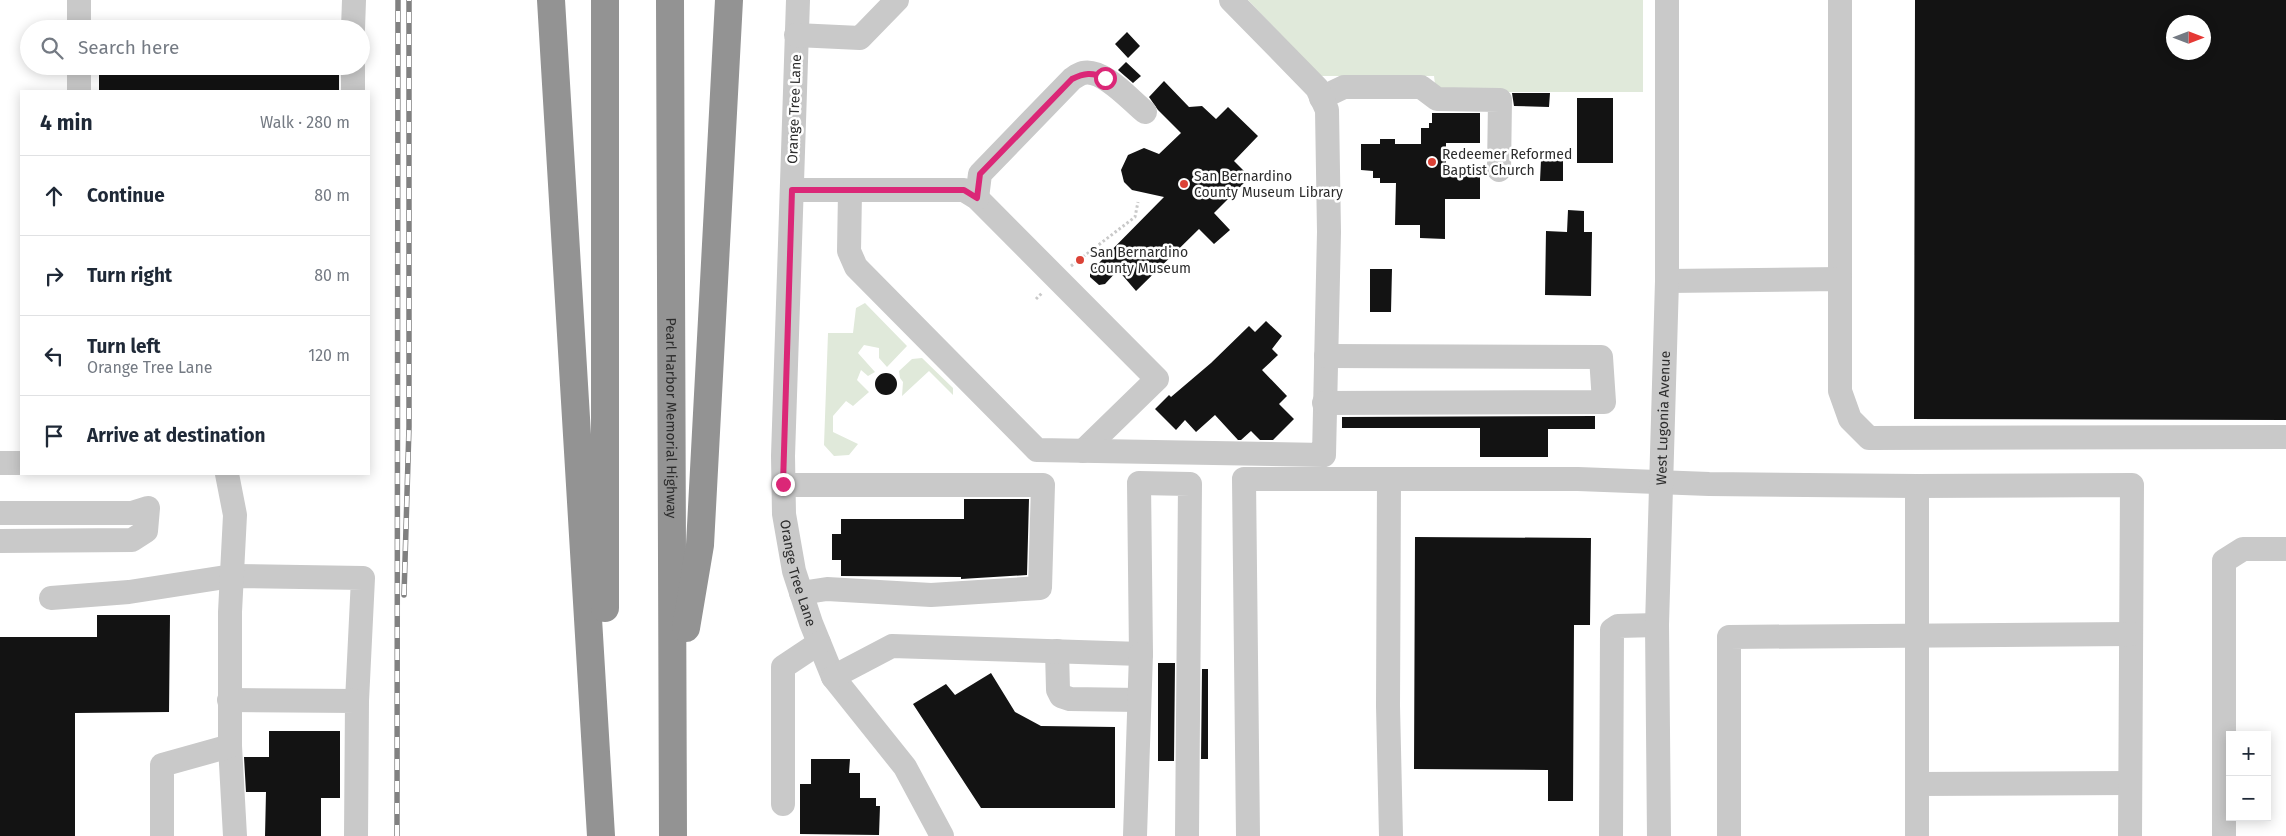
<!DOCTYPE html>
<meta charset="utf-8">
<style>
:root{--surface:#fff;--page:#f2f2f3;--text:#1f2937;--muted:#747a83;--line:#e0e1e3}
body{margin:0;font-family:"Fira Sans",sans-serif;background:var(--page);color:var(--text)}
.controls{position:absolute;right:15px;bottom:15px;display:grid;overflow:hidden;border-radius:0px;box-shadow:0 2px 12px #0003}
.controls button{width:45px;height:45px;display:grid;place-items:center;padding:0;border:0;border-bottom:1px solid var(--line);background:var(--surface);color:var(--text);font:25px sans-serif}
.compass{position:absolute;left:2166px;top:15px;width:45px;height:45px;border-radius:50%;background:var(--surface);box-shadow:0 2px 12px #0003;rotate:90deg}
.stop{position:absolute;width:15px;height:15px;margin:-11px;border:4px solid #db2777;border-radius:50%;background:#fff}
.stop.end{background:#db2777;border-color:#fff;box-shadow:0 1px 5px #0008}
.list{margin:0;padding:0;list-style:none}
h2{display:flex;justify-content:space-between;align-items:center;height:65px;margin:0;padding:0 20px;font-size:21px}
h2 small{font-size:16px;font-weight:400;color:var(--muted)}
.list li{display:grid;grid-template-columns:32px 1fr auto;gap:15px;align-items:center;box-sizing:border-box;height:80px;padding:0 20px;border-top:1px solid var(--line)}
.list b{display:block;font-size:19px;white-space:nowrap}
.list p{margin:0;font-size:16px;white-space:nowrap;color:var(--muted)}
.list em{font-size:16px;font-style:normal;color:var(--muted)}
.icon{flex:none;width:28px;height:28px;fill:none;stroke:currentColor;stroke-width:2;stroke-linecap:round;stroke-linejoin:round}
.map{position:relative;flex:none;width:2286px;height:836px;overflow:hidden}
.search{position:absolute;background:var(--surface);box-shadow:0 2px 12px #0003;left:20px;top:20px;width:350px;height:55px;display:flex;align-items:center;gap:12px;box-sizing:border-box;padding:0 18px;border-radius:28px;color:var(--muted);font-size:19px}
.panel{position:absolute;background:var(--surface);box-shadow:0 2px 12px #0003;left:20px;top:90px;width:350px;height:385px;border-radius:0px}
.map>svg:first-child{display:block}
.green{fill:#e0e9da}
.building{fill:#131313;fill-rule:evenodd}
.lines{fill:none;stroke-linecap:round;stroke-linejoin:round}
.path{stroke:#c9c9c9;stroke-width:3;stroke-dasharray:2.5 2.5;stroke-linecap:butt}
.minor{stroke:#c9c9c9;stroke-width:24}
.highway{stroke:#939393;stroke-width:28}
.rail-casing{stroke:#818181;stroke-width:5.5}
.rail{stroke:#fff;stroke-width:4;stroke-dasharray:11;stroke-linecap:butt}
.route{stroke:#db2777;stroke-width:6}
.poi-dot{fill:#db4236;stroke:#fff;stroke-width:2}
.labels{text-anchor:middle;stroke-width:5;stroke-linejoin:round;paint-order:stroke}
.street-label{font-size:14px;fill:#2c2c2c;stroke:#fff}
.poi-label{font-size:14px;fill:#2c2c2c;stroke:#fff;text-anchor:start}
</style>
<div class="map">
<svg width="2286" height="836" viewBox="0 0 2286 836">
<rect width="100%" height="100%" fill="#fff"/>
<path class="green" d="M1248,0h395v92h-207l-2,-16h-114z
M865,303l42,43 -20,21 -8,-9v-10l-15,-3 -6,8 17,19 -7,4 -7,-6 -4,10 12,12 -16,14 -7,-5 -13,15v16l25,12 -9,11 -15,1 -10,-11 4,-112h25l3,-25z
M922,358l31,30v7l-24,-24 -27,25 1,-14 -3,-4 -1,-7 13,-12z"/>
<path class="building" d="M1915,0h371v420l-372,-1zM2174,22h30v30h-30z
M1127,32l13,14 -12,12 -13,-14z
M1126,62l15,14 -8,7 -15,-13z
M99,66h240v25h-240z
M1164,81l25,26 13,-1 14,13 12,-12 30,29 -24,25 16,16 -36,36 16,17 -16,14 -15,-15 -63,62 -18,-21 -13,14 -6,1 -9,-8v-5l74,-75 -32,-7 -8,-8 -3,-12 7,-15 16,-7 15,6 22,-21 -23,-23 -9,-13z
M1512,93h38l-1,14 -35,-1z
M1577,98h36v65h-36z
M1432,113h48v30h-34v27h34v29h-35v40l-25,-1v-13h-25l1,-42h-16v-5h-7v-7l-12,-1v-26h19v-5h15v5h26v-16h8v-5h3z
M1541,160h22v21h-23z
M1568,210l16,1v21h8l-1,64 -46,-1 1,-64 21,1z
M1370,269h22l-1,43h-21z
M1266,321l16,15 -10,13 6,6 -16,15 25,26 -8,8 15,15 -21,21h-13l-9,-9 -10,9h-3l-23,-25 -19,17 -11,-12 -9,10 -21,-21 14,-14 2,2 40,-34 38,-37 6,6z
M875 384a11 11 0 1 1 22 0a11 11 0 1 1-22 0Z
M1595,416v13h-47v28h-68v-29h-138v-11z
M964,499h65l-2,76 -66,4v-2l-120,-1v-16h-9v-26h9v-15h123z
M1415,537l176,1 -1,87h-16l-1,176h-25v-31l-134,-1z
M97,615h73l-1,97 -94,1v123h-75v-199h97z
M1158,663h17l-1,98h-16z
M1202,669h6v90h-7z
M991,673l24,39 26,14 74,1v81h-134l-68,-104 33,-20 9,11z
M269,731h71v67h-19v38h-56l1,-44h-20l-2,-35h25z
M811,759h39l-1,14h11v25h16v8h4l-1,29 -79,-1v-50h11z"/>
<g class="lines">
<path class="path" d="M1071,266l64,-49 3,-15
M1036,299l7,-7"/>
<g class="minor">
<path d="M79,0v29"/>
<path id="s1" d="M798,0l-15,456 1,58 10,57 17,52 22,54 72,90 37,69"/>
<path d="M1840,0v279"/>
<path d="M353,29l1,-29"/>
<path d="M796,35l64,3 37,-38"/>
<path d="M79,66v25"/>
<path d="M353,91v-25"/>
<path d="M1321,98l23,-11h77l16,12 63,1 -1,70"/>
<path d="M792,190h172l13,8 180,181 -74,72"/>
<path d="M850,192l-1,59 7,16 181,183 287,5 5,-223 -2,-122 -10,-22 -86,-88"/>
<path d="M977,198l3,-24 92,-95c3,-2 7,-5 11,-6 20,-5 47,27 62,39"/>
<path d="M1667,281l173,-2v112l10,28 19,19 417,-1"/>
<path d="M1324,403l280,-1 -3,-45 -275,-1"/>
<path d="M0,463h21"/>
<path d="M1389,479l-1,227 3,130"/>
<path d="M783,485h260l-3,103 -109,7 -104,-6 -26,4"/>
<path d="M0,513h132l16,-5 -2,23 -14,9 -132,1"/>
<path d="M51,598l78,-6 103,-16 131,2 -6,123"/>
<path d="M1057,651l1,39 3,6 9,3 69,1"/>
<path d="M833,677l59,-31 249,8 -2,-171 51,1 -3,352"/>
<path d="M229,700l128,1 -1,135"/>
<path d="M230,746l5,90"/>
<path d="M1917,784l213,-1"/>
<path d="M783,804v-137l36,-24"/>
<path d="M162,836v-71l68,-19v-134l5,-97 -8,-41"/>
<path d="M1135,836l6,-182"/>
<path d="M1248,836l-4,-357h334l131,5 208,2 215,-1 -2,351"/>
<path d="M1611,836l1,-206 6,-4 39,-1"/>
<path id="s2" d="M1659,836l-2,-211 10,-344v-281"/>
<path d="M1729,836v-199l402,-3"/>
<path d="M1917,836v-350"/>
<path d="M2224,836v-275l19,-12h43"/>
</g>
<g class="highway">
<path d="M551,0l50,836"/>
<path id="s3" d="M670,0l3,836"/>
<path d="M605,608v-608"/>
<path d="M686,628l14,-83 29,-545"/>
</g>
<g class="rail-casing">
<path id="rail" d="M404,595l5,-168v-427
M397,836l1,-836"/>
</g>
<use href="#rail" class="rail"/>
</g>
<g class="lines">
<path class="route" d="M783,484l9,-294h172l13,8 3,-24 92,-95c12,-6 20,-7 33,-1"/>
</g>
<g class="poi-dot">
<circle cx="1432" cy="162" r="5"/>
<circle cx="1184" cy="184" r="5"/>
<circle cx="1080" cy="260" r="5"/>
</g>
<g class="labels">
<g class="street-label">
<text transform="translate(794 109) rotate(-88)" y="5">Orange Tree Lane</text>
<text dy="5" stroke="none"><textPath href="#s3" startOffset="418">Pearl Harbor Memorial Highway</textPath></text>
<text dy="5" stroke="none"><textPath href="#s2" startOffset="418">West Lugonia Avenue</textPath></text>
<text dy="5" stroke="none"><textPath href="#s1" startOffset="575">Orange Tree Lane</textPath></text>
</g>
<g class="poi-label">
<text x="1442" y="159">Redeemer Reformed<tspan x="1442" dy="16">Baptist Church</tspan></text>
<text x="1194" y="181">San Bernardino<tspan x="1194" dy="16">County Museum Library</tspan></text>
<text x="1090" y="257">San Bernardino<tspan x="1090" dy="16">County Museum</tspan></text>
</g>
</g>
</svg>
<div class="controls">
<button>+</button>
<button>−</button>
</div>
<svg class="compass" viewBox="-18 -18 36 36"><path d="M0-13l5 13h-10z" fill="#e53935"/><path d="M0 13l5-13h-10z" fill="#747a83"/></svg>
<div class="stop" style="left:1105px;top:78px"></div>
<div class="stop end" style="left:783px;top:484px"></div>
<div class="search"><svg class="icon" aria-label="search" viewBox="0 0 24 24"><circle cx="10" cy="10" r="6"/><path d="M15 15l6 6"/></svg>Search here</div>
<section class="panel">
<h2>4 min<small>Walk · 280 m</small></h2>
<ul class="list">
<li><svg class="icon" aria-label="ahead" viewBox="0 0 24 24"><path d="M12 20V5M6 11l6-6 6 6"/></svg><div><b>Continue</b></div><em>80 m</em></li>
<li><svg class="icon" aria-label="right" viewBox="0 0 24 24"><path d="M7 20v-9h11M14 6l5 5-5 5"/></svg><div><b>Turn right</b></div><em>80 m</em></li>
<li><svg class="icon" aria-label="left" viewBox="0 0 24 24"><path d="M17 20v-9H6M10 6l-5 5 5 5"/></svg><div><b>Turn left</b><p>Orange Tree Lane</p></div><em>120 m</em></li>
<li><svg class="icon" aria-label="arrive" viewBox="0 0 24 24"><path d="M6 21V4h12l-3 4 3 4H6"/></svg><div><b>Arrive at destination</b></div></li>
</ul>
</section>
</div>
